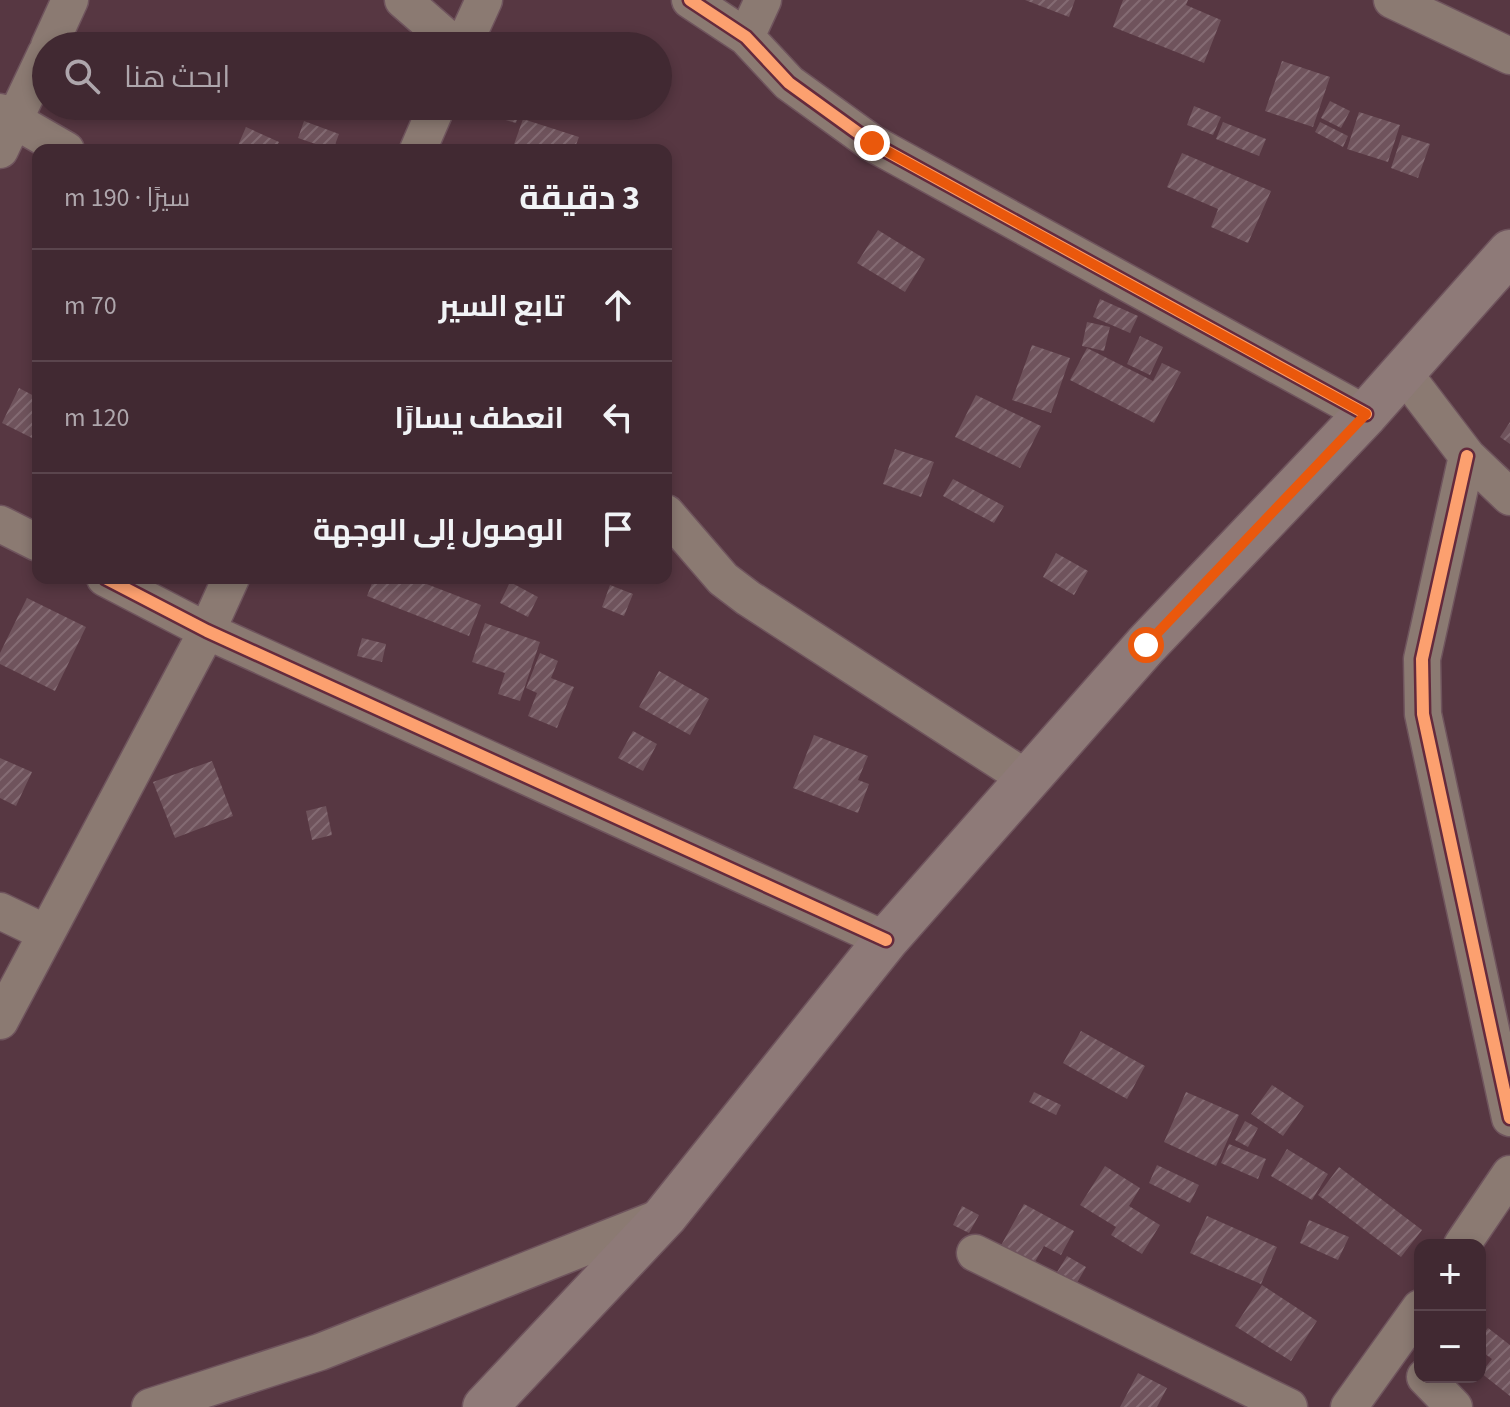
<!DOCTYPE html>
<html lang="ar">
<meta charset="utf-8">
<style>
:root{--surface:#412932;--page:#48313a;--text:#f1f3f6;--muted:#aea6ac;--line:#5a454d}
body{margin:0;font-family:"Source Sans 3",Cairo,sans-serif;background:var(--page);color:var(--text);direction:rtl}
.controls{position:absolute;right:24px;bottom:24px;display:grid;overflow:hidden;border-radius:16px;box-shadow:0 4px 12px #0003}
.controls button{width:72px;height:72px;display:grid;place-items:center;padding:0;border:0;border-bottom:2px solid var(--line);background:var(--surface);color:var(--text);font:40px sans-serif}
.stop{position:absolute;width:24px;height:24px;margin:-18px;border:6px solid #ea580c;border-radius:50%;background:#fff}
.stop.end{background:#ea580c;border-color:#fff;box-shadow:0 2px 8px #0008}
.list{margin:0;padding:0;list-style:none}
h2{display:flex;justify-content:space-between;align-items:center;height:104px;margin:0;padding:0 32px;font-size:34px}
h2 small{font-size:26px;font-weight:400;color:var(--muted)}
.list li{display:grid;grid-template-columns:52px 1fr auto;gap:24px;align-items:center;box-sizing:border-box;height:112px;padding:0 32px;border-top:2px solid var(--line)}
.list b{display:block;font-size:30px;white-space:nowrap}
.list em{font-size:26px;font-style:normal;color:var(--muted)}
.icon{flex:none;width:44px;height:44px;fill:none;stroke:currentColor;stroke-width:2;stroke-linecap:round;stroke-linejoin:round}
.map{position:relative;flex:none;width:1510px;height:1407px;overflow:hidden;direction:ltr}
.search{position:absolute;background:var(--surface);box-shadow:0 4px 12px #0003;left:32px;top:32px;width:640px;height:88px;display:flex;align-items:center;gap:20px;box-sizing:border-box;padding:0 28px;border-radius:44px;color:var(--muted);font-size:30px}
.panel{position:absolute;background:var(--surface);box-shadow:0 4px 12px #0003;left:32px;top:144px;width:640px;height:440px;border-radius:16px;direction:rtl}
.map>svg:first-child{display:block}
.building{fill:url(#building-hatch)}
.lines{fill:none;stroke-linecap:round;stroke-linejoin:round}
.street-casing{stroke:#6f545d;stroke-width:39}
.primary-casing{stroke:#6f545d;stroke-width:47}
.street{stroke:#8b7a72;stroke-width:36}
.primary{stroke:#8e7a78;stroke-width:44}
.cycleway-casing{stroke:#642a3d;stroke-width:17}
.cycleway{stroke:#fca06f;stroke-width:12}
.route{stroke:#ea580c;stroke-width:10}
</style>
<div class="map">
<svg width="1510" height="1407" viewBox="0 0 1510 1407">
<defs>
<pattern id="building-hatch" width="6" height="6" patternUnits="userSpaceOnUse" patternTransform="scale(2)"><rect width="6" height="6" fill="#6f535c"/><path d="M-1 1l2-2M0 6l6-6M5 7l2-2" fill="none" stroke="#846b73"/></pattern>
</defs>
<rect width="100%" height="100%" fill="#573742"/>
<path class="building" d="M1025,0h50l-6,17z
M1123,0h65l-2,5 35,15 -17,43 -91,-36z
M1282,61l48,16 -17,50 -48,-16z
M1330,101l20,10 -9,17 -20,-10z
M483,106h38l-5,17 -35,-10z
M1194,106l27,11 -8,18 -26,-10z
M1359,112l41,13 -12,37 -41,-13z
M523,119l56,18 -5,13h-62z
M304,121l35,13 -6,16 -35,-12z
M1223,122l43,17 -7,17 -43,-17z
M1320,122l28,14 -5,11 -28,-15z
M246,127l33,15 -4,8h-39z
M1402,135l28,9 -12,34 -27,-10z
M1182,153l89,38 -23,52 -37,-16 7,-18 -51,-22z
M878,230l47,29 -20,33 -48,-29z
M1100,299l38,17 -8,17 -37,-16z
M1087,322l23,5 -6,24 -22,-5z
M1140,336l23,11 -13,28 -23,-11z
M1032,345l38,13 -19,55 -39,-13z
M1087,348l66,33 9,-18 19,9 -27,51 -84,-43z
M19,388l19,10v43l-36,-18z
M976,395l65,31 -21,42 -65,-31z
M1510,422v22l-10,-7z
M895,449l39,13 -13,35 -38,-13z
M953,479l51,27 -10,17 -51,-27z
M1056,553l32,18 -14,24 -31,-18z
M374,578h37l70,27 -12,31 -102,-40z
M510,582l28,15 -10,20 -28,-14z
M610,585l23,9 -9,22 -22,-9z
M27,598l59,29 -31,64 -55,-27v-11z
M485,623l55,19 -20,59 -22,-7 7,-21 -33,-11z
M362,638l24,6 -4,18 -25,-6z
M540,653l18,8 -7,17 23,9 -17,41 -29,-12 9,-23 -11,-5z
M659,671l50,28 -19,36 -51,-28z
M633,731l24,13 -14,27 -25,-13z
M814,735l54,21 -10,24 11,4 -11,29 -65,-25z
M0,758l32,14 -16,34 -16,-8z
M212,761l21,55 -58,22 -22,-56z
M326,806l6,29 -20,5 -6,-29z
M1081,1031l64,35 -18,33 -64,-36z
M1272,1085l32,21 -21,30 -32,-22z
M1034,1092l27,13 -5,10 -27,-13z
M1186,1092l53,23 -23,51 -52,-24z
M1245,1121l13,7 -10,19 -13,-7z
M1229,1144l37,15 -8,20 -37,-16z
M1287,1149l41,25 -16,26 -41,-24z
M1157,1165l42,20 -9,18 -41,-20z
M1105,1166l35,22 -11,18 31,19 -18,29 -31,-19 5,-8 -36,-22z
M1339,1167l83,63 -21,27 -83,-62z
M1024,1204l50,27 -13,24 -17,-9 -12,21 -33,-18z
M962,1206l17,9 -10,18 -16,-8z
M1207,1216l70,31 -16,37 -71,-31z
M1309,1220l40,17 -11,23 -38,-17z
M1067,1256l19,11 -12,21 -20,-11z
M1262,1285l55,36 -26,40 -56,-35z
M1488,1328l22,17v51l-29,-23 11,-14 -12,-9v-12z
M1138,1373l29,15 -10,19h-37z"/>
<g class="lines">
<g class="street-casing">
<path id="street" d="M403,0l53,46
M690,0l56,37 43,46 83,60 494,271
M1392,0l118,56
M746,37l17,-37
M49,46l21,-46
M463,46l21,-46
M0,112l66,38
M0,150l46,-97
M418,150l19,-44
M1403,372l64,84 43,41
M1467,456l-45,203 1,55 87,404
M666,513l57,66 25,19 281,182
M0,524l38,19
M105,578l102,53 679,309
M0,911l46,22
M0,1021l207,-390 24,-53
M1462,1245l48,-71
M975,1253l314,154
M1425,1377l29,30
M150,1407l170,-55 344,-136
M1349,1407l71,-99"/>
</g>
<g class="primary-casing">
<path id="primary" d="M485,1407l180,-191 221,-276 260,-295 220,-231 144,-162"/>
</g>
<use href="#street" class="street"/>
<use href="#primary" class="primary"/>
<g class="cycleway-casing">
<path id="cycleway" d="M690,0l56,37 43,46 83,60 494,271
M1467,456l-45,203 1,55 87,404
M105,578l102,53 679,309"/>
</g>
<use href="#cycleway" class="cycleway"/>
</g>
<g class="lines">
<path class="route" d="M872,143l494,271 -220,231"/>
</g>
</svg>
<div class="controls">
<button>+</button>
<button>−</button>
</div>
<div class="stop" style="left:1146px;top:645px"></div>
<div class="stop end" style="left:872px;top:143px"></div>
<div class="search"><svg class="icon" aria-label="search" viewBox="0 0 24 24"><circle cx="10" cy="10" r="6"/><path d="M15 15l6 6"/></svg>ابحث هنا</div>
<section class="panel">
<h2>3 دقيقة<small>سيرًا · 190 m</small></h2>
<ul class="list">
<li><svg class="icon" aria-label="ahead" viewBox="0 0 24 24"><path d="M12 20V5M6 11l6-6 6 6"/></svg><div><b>تابع السير</b></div><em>70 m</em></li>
<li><svg class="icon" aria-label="left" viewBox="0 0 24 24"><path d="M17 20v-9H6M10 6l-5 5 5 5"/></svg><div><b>انعطف يسارًا</b></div><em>120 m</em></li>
<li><svg class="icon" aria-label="arrive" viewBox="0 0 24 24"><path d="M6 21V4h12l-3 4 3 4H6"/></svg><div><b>الوصول إلى الوجهة</b></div></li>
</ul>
</section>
</div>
